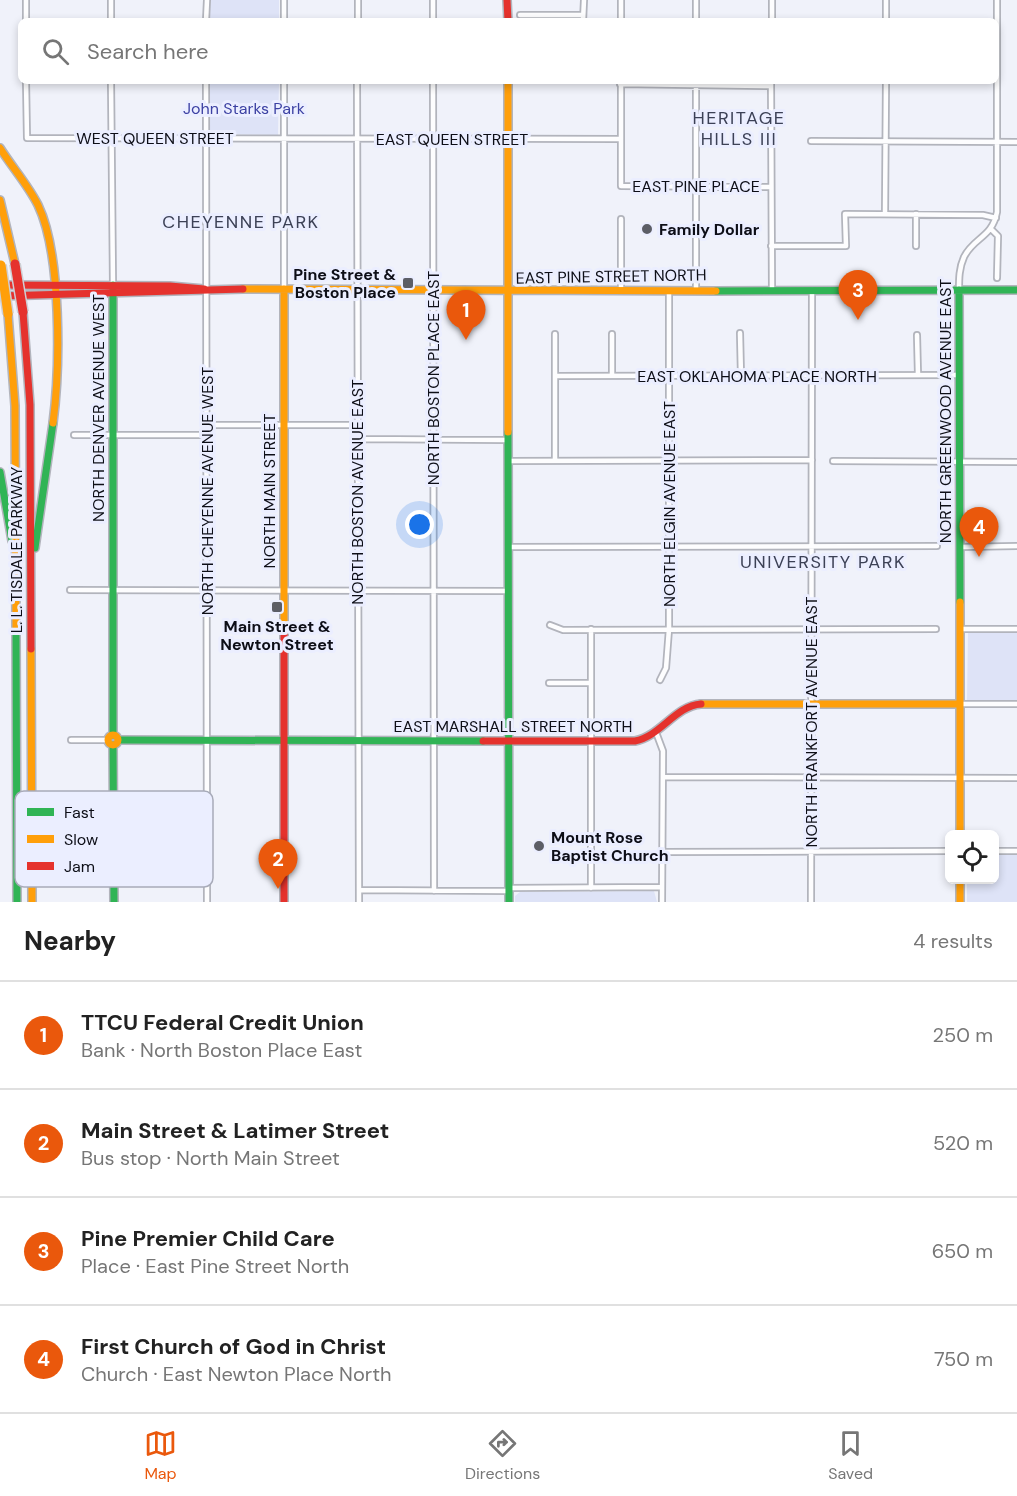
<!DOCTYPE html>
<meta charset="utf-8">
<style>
:root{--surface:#fff;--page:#f2f2f2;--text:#222;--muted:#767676;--line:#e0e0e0;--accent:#ea580c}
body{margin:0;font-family:"DM Sans",sans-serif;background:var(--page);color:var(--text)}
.controls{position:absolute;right:18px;bottom:18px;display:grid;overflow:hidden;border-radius:9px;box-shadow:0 3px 9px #0003}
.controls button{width:54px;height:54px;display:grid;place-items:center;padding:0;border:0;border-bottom:2px solid var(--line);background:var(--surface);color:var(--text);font:30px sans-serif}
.you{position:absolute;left:420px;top:525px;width:21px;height:21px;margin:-15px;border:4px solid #fff;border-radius:50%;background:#1a73e8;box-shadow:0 0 0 9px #1a73e833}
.badge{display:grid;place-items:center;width:39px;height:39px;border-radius:50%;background:var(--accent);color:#fff;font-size:20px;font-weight:700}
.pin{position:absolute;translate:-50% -50px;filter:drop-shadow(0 2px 3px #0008)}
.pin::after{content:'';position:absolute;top:32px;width:21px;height:18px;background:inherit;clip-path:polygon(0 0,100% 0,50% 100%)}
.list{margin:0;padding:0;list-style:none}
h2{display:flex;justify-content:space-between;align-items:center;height:78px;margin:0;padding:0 24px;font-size:26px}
h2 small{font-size:20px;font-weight:400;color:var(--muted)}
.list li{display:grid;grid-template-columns:39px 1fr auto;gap:18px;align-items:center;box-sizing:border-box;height:108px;padding:0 24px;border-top:2px solid var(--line)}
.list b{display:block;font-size:22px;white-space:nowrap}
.list p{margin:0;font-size:20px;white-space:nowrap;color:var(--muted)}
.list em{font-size:20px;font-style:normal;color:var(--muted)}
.icon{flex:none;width:33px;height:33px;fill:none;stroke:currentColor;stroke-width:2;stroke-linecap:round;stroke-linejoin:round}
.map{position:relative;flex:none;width:1017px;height:902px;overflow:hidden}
.search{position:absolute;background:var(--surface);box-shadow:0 3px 9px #0003;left:18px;right:18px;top:18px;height:66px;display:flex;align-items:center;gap:15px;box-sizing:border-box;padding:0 21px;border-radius:9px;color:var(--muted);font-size:22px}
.sheet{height:510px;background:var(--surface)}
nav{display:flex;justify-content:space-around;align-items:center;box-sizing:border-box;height:84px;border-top:2px solid var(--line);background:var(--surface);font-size:16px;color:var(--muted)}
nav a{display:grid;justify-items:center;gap:3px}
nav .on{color:var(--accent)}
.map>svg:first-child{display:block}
.green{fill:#dee3f7}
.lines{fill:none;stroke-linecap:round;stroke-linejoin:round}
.street-casing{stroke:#b2b4bc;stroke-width:8}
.fast-casing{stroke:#b2b4bc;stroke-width:10}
.slow-casing{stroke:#b2b4bc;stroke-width:10}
.jam-casing{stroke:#b2b4bc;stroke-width:10}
.street{stroke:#fdfdfe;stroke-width:4.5}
.fast{stroke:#30b455;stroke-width:7}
.slow{stroke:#ff9f0a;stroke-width:7}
.jam{stroke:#e5322d;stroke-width:7}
.slow-bridge-casing{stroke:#cecfd4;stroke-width:12;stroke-linecap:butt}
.jam-bridge-casing{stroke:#cecfd4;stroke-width:12;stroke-linecap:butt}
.slow-bridge{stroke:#ff9f0a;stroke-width:9}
.jam-bridge{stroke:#e5322d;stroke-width:9}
.poi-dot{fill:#5c5e66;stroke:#ebeeff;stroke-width:2}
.labels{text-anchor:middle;stroke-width:6;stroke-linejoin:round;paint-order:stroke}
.park-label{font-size:16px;fill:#3c41a3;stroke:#ebeeff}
.street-label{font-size:16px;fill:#0d0e17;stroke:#ebeeff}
.poi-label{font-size:16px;font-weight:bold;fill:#0d0e17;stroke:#ebeeff;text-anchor:start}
.neighbourhood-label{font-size:18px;letter-spacing:1.5px;fill:#3c4156;stroke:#ebeeff}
.key{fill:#ebeeff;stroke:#a8abb9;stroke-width:1.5}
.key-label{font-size:16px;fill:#0d0e17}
</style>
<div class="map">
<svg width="1017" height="902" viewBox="0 0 1017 902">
<rect width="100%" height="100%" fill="#f0f2fa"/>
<path class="green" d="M210,0h69v21h-70z
M209,81h70l-1,54 -66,-1 -3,-6z
M968,632l49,1v67h-50z
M995,854l22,1v47h-50v-22h27z
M654,891l3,11h-142v-6l5,-4z"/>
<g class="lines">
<g class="street-casing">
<path id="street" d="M26,0v21
M111,0v21
M621,0v21
M696,0v21
M886,0v21
M520,15h63
M206,21l1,-21
M284,21v-21
M358,21v-21
M433,21v-21
M583,21l1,-21
M772,21v-21
M26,81l1,57 594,1
M111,81l2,204
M206,81l1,821
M284,81v208
M357,81l2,821
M433,81l1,810
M621,81v105l150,1
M696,81v209
M771,81l1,209
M620,84l151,2
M811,141l206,1
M885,214l1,-133
M991,229l7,7 -1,42
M771,246h75l-1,-32 138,1 13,3
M916,246v-32
M621,290v-71
M959,290c0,-11 0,-22 5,-33 10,-20 28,-19 33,-45v-212
M740,333l1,43
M555,334v127
M612,334v42
M917,335l1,40
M555,376l404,-1
M207,425h150
M74,435h132
M358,439l150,1
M509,461l303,-1
M833,461l184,1
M509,547l428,-1
M960,547l57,-1
M70,590l438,1
M550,625l13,5 373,-1
M960,629h57
M660,680l6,-12 3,-39v-339
M549,683h42
M960,704h57
M657,735l6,16 -1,151
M71,740h37
M663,777l354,1
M994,851h23
M663,852l287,-1
M508,888l154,-1
M591,888v-259
M359,890l149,1
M811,902l1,-612"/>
</g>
<g class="fast-casing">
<path id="fast" d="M113,285v450
M959,290l1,312
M716,291l301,-1
M508,432l1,470
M0,472l12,69
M35,548l18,-125
M16,630l1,272
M119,740l364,1
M113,745l1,157"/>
</g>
<g class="slow-casing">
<path id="slow" d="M508,81v351
M0,148c12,19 28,37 38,57 24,50 22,164 15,218
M0,200l15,64
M243,289l473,2
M284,289v344
M8,314l7,92 1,224
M960,602v232
M31,649l1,253
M701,704h259
M108 740a5 5 0 1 1 10 0a5 5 0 1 1-10 0Z
M960,880v22"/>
</g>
<g class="jam-casing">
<path id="jam" d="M507,0l1,21
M0,285l170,1 34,3
M0,296l243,-7
M23,312l7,93 1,244
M284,633v269
M483,741h152c26,-5 40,-35 66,-37"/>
</g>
<use href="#street" class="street"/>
<use href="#fast" class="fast"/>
<use href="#slow" class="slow"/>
<use href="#jam" class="jam"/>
<g class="slow-bridge-casing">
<path id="slow-bridge" d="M1,265l7,49"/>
</g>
<g class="jam-bridge-casing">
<path id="jam-bridge" d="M15,264l8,48"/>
</g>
<use href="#slow-bridge" class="slow-bridge"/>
<use href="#jam-bridge" class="jam-bridge"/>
</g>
<g class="poi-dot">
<circle cx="647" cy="229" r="6"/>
<rect x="402" y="277" width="12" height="12" rx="3"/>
<rect x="271" y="601" width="12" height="12" rx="3"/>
<circle cx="539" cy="846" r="6"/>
</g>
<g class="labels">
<g class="park-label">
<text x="244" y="114">John Starks Park</text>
</g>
<g class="street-label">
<text x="155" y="144">WEST QUEEN STREET</text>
<text x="452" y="145">EAST QUEEN STREET</text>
<text x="696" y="192">EAST PINE PLACE</text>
<text transform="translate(611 276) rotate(-1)" y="6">EAST PINE STREET NORTH</text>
<text x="757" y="382">EAST OKLAHOMA PLACE NORTH</text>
<text transform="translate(433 378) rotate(-90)" y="6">NORTH BOSTON PLACE EAST</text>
<text transform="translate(98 408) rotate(-90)" y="6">NORTH DENVER AVENUE WEST</text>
<text transform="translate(945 411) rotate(-90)" y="6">NORTH GREENWOOD AVENUE EAST</text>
<text transform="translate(207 491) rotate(-90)" y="6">NORTH CHEYENNE AVENUE WEST</text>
<text transform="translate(269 491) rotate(-90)" y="6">NORTH MAIN STREET</text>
<text transform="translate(357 492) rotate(-90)" y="6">NORTH BOSTON AVENUE EAST</text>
<text transform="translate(669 504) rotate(-90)" y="6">NORTH ELGIN AVENUE EAST</text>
<text transform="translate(16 550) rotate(-90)" y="6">L. L. TISDALE PARKWAY</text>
<text transform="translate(811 722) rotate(-90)" y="6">NORTH FRANKFORT AVENUE EAST</text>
<text x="513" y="732">EAST MARSHALL STREET NORTH</text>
</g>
<g class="poi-label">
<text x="659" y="235">Family Dollar</text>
<text x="396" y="280" text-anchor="end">Pine Street &amp;<tspan x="396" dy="18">Boston Place</tspan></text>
<text x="277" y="632" text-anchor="middle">Main Street &amp;<tspan x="277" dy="18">Newton Street</tspan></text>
<text x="551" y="843">Mount Rose<tspan x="551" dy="18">Baptist Church</tspan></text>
</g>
<g class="neighbourhood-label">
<text x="739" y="124">HERITAGE<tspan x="739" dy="21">HILLS III</tspan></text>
<text x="241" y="228">CHEYENNE PARK</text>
<text x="823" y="568">UNIVERSITY PARK</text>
</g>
</g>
<rect x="15" y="791" width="198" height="96" rx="9" class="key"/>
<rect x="27" y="808" width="27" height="8" fill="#30b455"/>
<rect x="27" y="835" width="27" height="8" fill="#ff9f0a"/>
<rect x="27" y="862" width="27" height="8" fill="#e5322d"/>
<g class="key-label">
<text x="64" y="818">Fast</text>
<text x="64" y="845">Slow</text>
<text x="64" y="872">Jam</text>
</g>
</svg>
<div class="controls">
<button><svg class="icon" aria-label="locate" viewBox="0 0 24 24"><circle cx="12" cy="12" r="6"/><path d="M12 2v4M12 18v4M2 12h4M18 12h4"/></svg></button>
</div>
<div class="you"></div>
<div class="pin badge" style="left:466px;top:340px">1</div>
<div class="pin badge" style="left:278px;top:889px">2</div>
<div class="pin badge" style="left:858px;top:320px">3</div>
<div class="pin badge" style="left:979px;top:557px">4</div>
<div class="search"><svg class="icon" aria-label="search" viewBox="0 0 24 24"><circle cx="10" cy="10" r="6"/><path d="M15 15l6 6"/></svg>Search here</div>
</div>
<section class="sheet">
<h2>Nearby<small>4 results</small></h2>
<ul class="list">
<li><span class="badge">1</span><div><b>TTCU Federal Credit Union</b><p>Bank · North Boston Place East</p></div><em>250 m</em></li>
<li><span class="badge">2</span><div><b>Main Street &amp; Latimer Street</b><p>Bus stop · North Main Street</p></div><em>520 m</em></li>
<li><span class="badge">3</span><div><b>Pine Premier Child Care</b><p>Place · East Pine Street North</p></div><em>650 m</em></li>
<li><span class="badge">4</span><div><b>First Church of God in Christ</b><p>Church · East Newton Place North</p></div><em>750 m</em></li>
</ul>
</section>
<nav>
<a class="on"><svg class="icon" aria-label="map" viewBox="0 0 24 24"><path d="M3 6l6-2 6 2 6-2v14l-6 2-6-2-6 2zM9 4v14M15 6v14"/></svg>Map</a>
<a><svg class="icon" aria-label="directions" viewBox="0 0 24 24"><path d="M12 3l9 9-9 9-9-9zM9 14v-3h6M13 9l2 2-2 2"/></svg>Directions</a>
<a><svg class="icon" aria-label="saved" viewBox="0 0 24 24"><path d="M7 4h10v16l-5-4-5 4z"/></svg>Saved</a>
</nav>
